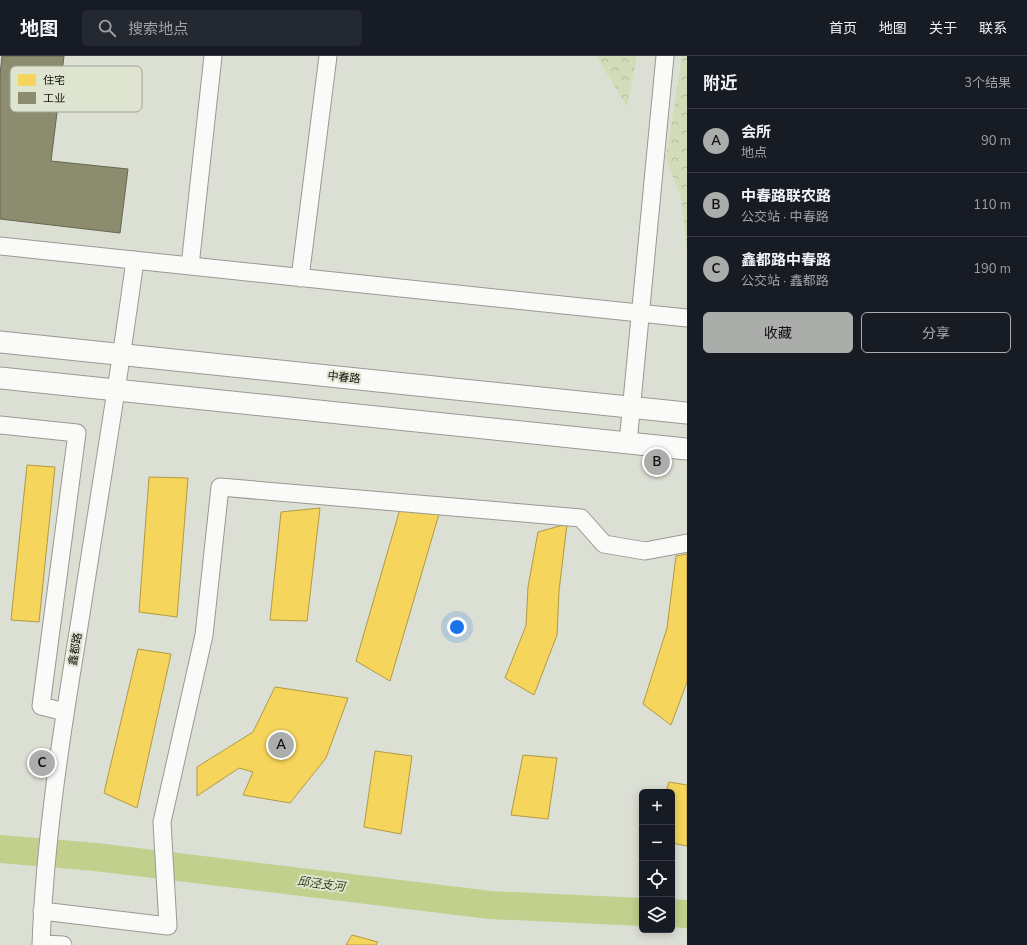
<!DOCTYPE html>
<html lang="zh">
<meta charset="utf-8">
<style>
:root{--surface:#171b24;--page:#242831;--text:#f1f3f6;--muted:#9ea1a6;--line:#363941;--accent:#abadab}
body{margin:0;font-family:"Nunito Sans","Noto Sans SC",sans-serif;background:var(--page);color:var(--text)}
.controls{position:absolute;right:12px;bottom:12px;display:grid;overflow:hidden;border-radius:6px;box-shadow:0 2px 10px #0003}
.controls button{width:36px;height:36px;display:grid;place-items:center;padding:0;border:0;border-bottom:1px solid var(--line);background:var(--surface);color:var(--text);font:20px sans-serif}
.you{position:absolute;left:457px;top:571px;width:14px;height:14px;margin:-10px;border:3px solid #fff;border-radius:50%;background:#1a73e8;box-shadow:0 0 0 6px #1a73e833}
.badge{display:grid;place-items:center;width:26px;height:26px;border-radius:50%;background:var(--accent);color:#111;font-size:13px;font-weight:700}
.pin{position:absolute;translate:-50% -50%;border:2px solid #fff;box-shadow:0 1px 4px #0006}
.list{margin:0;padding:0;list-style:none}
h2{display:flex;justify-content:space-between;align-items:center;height:52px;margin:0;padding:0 16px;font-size:17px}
h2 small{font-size:13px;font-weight:400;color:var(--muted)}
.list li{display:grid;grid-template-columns:26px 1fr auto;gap:12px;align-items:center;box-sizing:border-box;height:64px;padding:0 16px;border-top:1px solid var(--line)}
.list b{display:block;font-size:15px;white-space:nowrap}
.list p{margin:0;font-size:13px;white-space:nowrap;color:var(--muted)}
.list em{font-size:13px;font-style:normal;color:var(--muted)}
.actions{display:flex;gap:8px;padding:12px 16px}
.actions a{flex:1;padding:9px 0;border:1px solid var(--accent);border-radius:6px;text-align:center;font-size:14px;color:var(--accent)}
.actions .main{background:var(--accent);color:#111}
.icon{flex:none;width:22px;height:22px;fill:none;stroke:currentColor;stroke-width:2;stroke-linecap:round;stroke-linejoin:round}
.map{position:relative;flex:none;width:687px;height:889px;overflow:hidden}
header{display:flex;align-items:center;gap:24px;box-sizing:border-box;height:56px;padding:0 20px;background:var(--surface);border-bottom:1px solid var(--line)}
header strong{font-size:19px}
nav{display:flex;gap:22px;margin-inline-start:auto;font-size:14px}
.search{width:280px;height:36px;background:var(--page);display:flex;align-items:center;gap:10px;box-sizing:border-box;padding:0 14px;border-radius:6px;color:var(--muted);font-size:15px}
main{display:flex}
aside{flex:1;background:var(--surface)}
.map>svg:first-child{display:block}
.park{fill:url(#park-crowns)}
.homes{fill:#f6d55c;stroke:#b09a43}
.industry{fill:#8c8c6e;stroke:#666750}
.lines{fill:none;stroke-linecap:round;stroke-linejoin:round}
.river{stroke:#c1d08c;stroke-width:28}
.minor-casing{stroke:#989a92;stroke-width:19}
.major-casing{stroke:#989a92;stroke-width:23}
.minor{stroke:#fafaf9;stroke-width:17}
.major{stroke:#fafaf9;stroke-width:21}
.labels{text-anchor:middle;stroke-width:4;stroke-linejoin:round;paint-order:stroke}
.street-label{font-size:11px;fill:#0e1009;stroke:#dee4cf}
.water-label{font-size:12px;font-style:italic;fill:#373f19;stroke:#dee4cf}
.key{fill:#dee4cf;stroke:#a0a494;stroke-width:1}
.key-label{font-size:11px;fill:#0e1009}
</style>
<header>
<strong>地图</strong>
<div class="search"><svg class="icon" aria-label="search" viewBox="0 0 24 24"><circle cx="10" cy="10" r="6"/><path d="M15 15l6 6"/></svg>搜索地点</div>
<nav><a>首页</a><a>地图</a><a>关于</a><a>联系</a></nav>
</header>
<main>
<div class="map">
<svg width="687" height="889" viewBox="0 0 687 889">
<defs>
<pattern id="park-crowns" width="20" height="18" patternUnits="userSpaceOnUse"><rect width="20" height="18" fill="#d3dcb8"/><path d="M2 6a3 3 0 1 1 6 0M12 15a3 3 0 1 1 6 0" fill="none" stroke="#b4bc9d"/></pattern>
</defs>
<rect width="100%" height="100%" fill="#dcdfd4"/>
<path class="park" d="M596,0h41l-10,51z
M682,0h5v195l-6,-54 -15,-39z"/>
<path class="homes" d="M27,409l28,2 -16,155 -28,-2z
M149,421l39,1 -11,139 -38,-5z
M320,452l-13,113 -37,-1 11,-108z
M400,453l39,5 -49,167 -34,-20z
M567,468l-8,67 -2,44 -23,60 -29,-17 21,-52 2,-39 10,-55z
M687,498v128l-16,43 -28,-21 24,-76 9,-72z
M138,593l33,5 -34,154 -33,-15z
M275,631l73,11 -22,60 -36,45 -47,-8 10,-23 -14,-4 -42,28v-29l56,-35z
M375,695l37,5 -11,78 -37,-7z
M523,699l34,3 -9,61 -37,-4z
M669,726l18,3v61l-15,-3v-51h-6z
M352,879l26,7 -2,3h-30z"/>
<path class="industry" d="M2,0h62l-13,105 77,8 -8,64 -120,-14v-144z"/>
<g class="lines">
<path class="river" d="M0,793l96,8 394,48 152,7
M672,857l15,1"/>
<g class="minor-casing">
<path id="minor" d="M0,190l687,72
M190,210l23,-210
M300,222l28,-222
M0,369l77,8 -36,273 24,6
M628,387l37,-387
M42,855l126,15 -6,-104 42,-187 16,-148 361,31 23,26 41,7 42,-8
M41,888l22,1
M41,889c4,-111 22,-221 40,-331 18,-118 38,-235 54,-354"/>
</g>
<g class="major-casing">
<path id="major" d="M0,286l687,71
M0,322l687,71"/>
</g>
<use href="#minor" class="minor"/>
<use href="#major" class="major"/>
</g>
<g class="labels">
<g class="street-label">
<text transform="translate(344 321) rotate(6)" y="4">中春路</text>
<text transform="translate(75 593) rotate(-81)" y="4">鑫都路</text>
</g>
<g class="water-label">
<text transform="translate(321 828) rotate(7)" y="4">邱泾支河</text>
</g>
</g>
<rect x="10" y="10" width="132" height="46" rx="6" class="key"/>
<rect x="18" y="18" width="18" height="12" fill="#f6d55c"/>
<rect x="18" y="36" width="18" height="12" fill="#8c8c6e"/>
<g class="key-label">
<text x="43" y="28">住宅</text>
<text x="43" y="46">工业</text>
</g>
</svg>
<div class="controls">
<button>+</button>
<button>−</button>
<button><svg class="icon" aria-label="locate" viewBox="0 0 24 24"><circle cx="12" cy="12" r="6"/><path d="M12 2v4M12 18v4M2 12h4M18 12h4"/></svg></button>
<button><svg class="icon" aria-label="layers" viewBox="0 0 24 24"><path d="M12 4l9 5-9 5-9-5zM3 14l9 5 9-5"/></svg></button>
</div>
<div class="you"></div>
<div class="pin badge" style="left:281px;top:689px">A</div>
<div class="pin badge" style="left:657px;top:406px">B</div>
<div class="pin badge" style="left:42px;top:707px">C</div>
</div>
<aside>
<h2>附近<small>3个结果</small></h2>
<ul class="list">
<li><span class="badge">A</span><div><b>会所</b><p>地点</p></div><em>90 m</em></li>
<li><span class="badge">B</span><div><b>中春路联农路</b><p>公交站 · 中春路</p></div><em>110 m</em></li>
<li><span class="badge">C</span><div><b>鑫都路中春路</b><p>公交站 · 鑫都路</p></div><em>190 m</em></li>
</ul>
<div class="actions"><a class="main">收藏</a><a>分享</a></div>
</aside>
</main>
